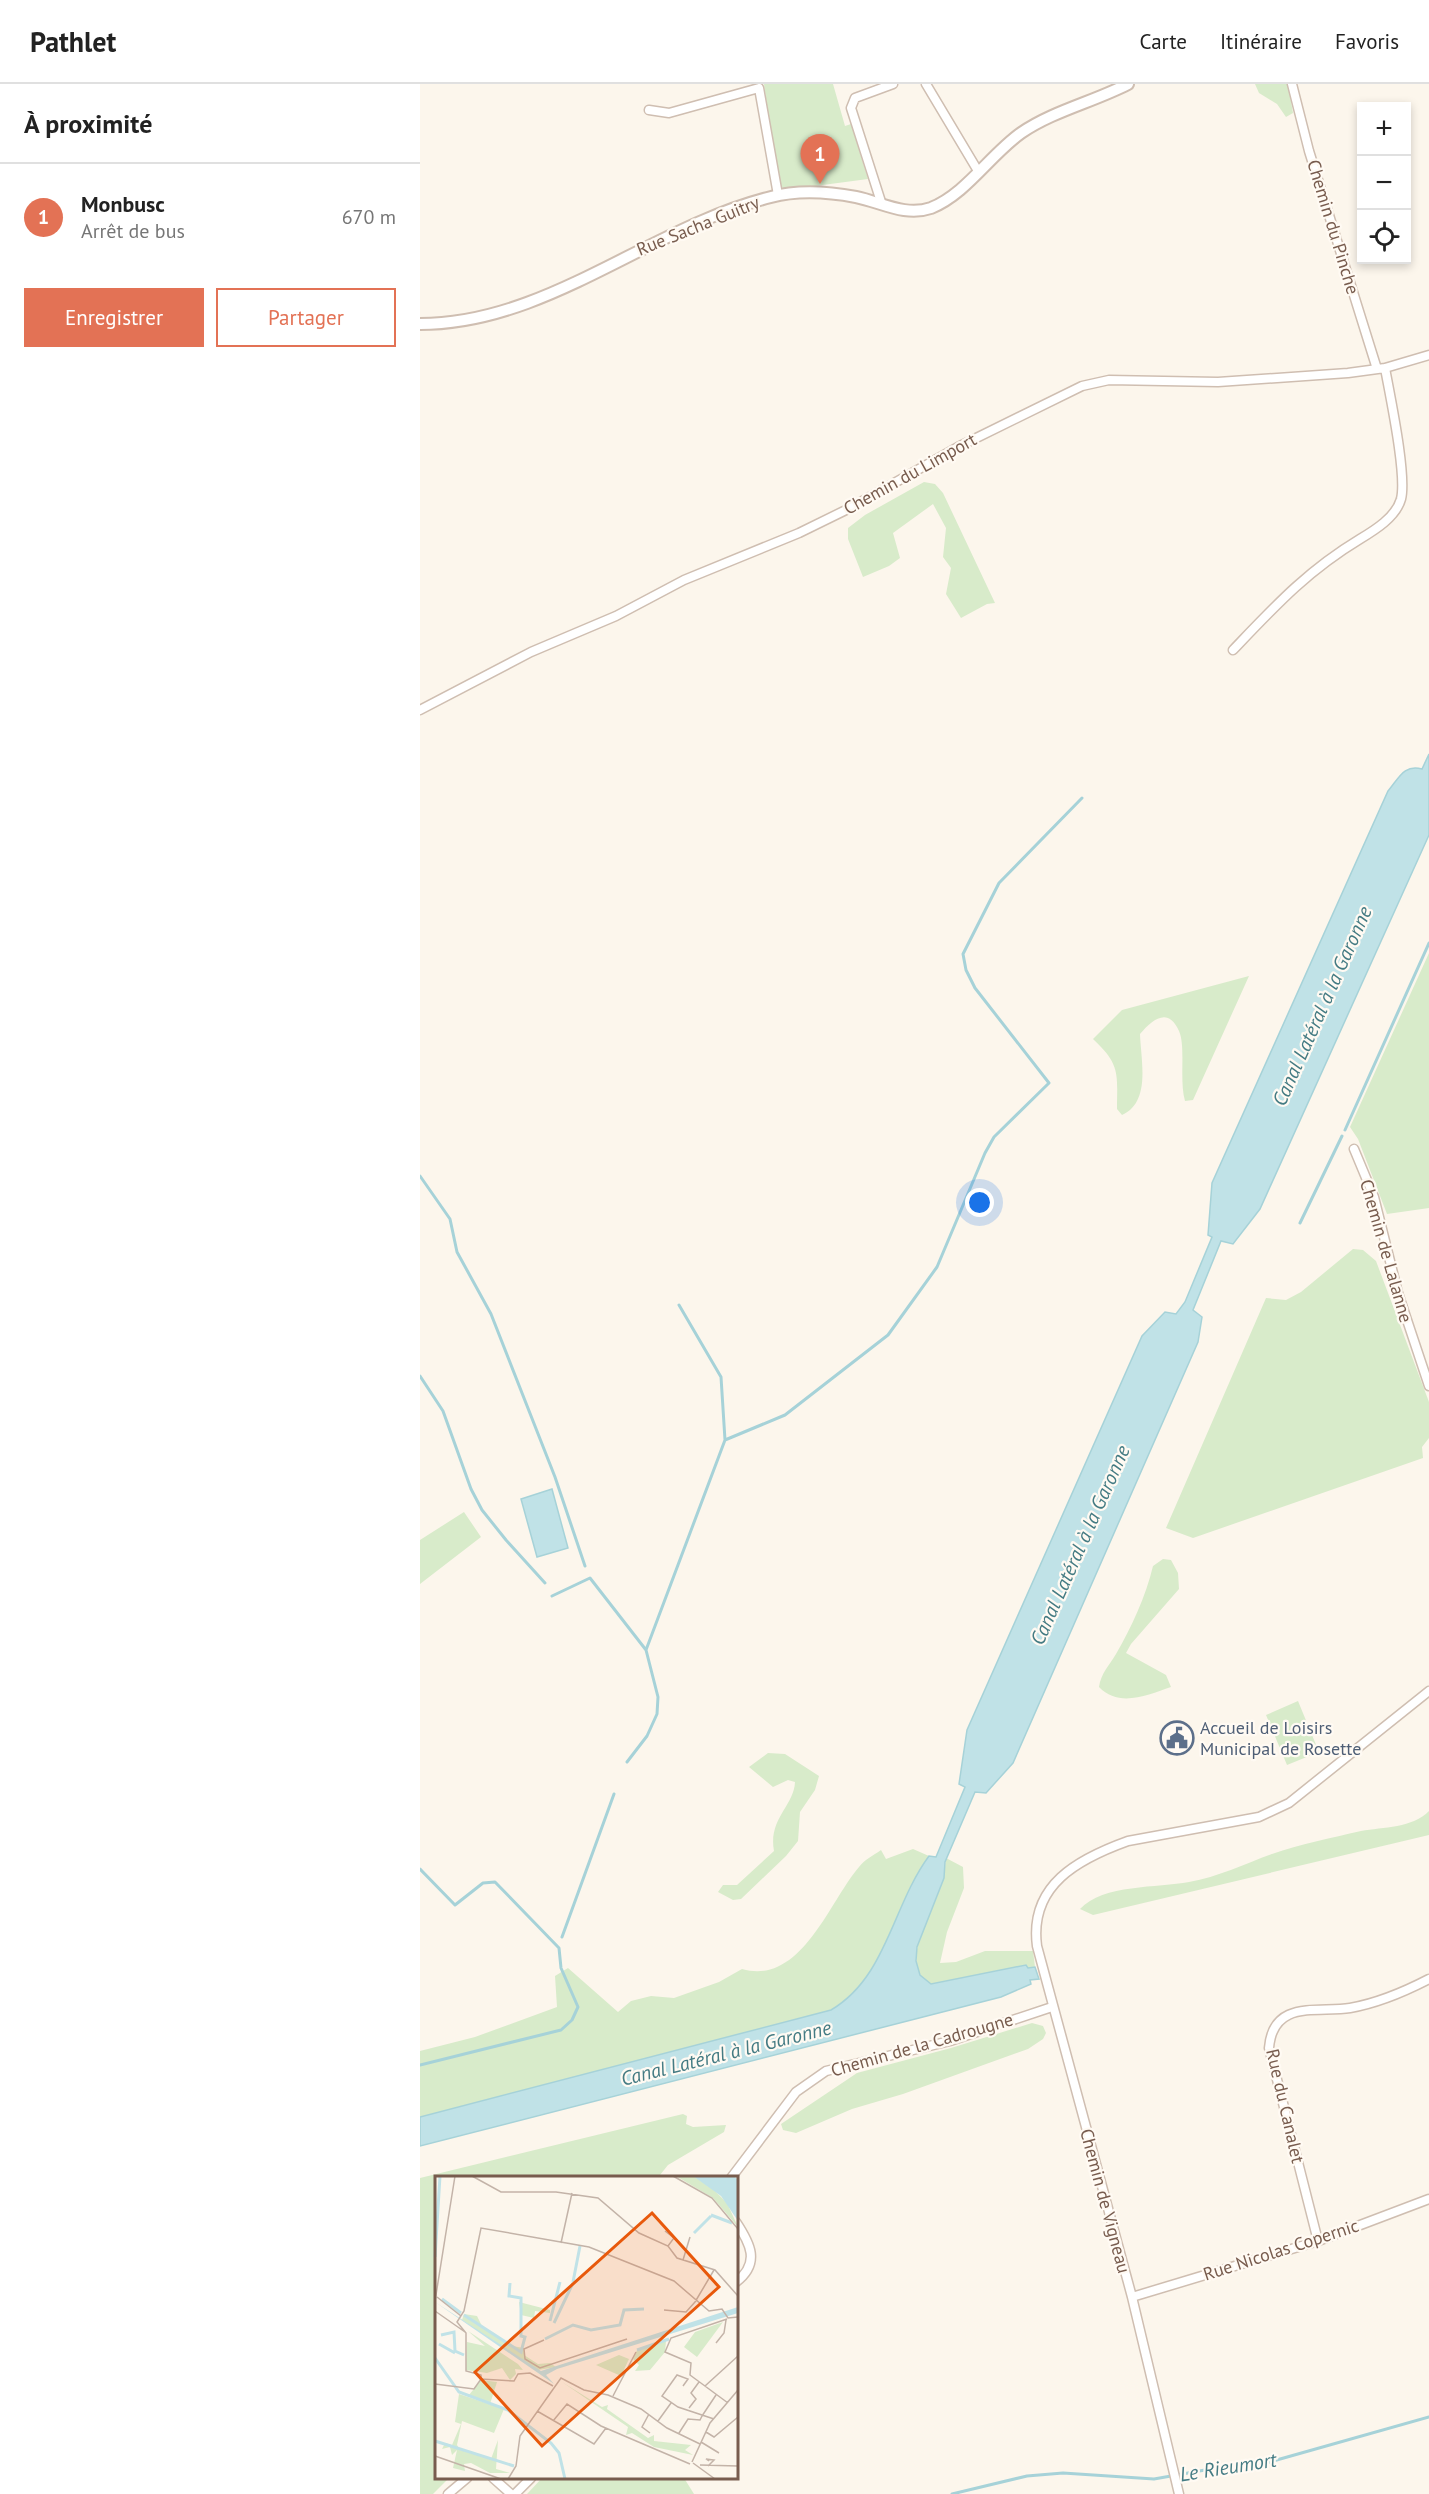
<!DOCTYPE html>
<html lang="fr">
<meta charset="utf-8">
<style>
:root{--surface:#fff;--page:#f2f2f2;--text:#222;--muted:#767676;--line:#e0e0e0;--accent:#e37255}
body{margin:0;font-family:"PT Sans",sans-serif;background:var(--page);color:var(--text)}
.controls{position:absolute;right:18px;top:18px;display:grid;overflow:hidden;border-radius:0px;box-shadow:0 3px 9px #0003}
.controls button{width:54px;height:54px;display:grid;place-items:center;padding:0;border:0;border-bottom:2px solid var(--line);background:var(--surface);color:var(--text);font:30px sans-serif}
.you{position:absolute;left:560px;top:1119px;width:21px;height:21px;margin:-15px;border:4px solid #fff;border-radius:50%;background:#1a73e8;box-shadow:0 0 0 9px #1a73e833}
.badge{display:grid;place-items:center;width:39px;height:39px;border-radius:50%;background:var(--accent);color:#fff;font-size:20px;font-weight:700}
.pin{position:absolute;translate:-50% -50px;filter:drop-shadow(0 2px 3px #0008)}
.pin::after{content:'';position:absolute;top:32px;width:21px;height:18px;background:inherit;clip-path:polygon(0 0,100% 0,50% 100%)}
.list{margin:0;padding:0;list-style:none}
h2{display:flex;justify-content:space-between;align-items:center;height:78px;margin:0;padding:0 24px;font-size:26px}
h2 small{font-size:20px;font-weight:400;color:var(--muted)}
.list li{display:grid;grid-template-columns:39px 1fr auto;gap:18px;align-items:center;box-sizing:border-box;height:108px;padding:0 24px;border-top:2px solid var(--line)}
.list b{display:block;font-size:22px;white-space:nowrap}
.list p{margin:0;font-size:20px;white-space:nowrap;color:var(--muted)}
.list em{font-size:20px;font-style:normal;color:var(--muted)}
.actions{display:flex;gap:12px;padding:18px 24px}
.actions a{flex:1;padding:14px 0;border:2px solid var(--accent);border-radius:0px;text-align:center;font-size:21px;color:var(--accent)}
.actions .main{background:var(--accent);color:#fff}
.icon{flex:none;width:33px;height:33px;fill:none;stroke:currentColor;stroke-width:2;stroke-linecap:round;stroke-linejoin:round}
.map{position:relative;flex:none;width:1009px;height:2410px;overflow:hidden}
header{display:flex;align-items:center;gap:36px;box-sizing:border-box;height:84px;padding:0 30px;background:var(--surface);border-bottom:2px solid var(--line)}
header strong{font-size:28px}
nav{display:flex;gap:33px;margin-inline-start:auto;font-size:21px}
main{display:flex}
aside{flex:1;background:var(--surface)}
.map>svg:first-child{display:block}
.green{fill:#d8ebca}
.water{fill:#c0e2e7;stroke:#a6d2d8;stroke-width:1.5}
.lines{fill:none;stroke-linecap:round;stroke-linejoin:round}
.stream{stroke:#a6d2d8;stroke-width:3}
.minor-casing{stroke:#cfbeb1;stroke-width:11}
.tertiary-casing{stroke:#cfbeb1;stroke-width:14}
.minor{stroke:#fff;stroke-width:8}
.tertiary{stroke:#fff;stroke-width:10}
.labels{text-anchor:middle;stroke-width:4.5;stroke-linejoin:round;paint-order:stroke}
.street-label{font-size:18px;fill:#785c4e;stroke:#fffaf3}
.service-label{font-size:18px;fill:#4e5e75;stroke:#fffaf3;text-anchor:start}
.water-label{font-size:20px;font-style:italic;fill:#447b83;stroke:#fffaf3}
.inset-river{fill:none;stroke:#c0e2e7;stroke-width:3}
.inset-road{fill:none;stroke:#c3b3a8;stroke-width:1.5}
.view{fill:#e8590c;fill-opacity:0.15;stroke:#e8590c;stroke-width:3}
.inset-edge{fill:none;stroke:#785c4e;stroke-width:3}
</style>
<header>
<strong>Pathlet</strong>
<nav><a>Carte</a><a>Itinéraire</a><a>Favoris</a></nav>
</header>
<main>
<aside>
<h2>À proximité<small></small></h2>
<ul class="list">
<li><span class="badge">1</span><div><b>Monbusc</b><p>Arrêt de bus</p></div><em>670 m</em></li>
</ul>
<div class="actions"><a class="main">Enregistrer</a><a>Partager</a></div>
</aside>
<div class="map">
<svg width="1009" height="2410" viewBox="0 0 1009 2410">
<rect width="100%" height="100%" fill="#fcf6ec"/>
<path class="green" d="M344,0h69l12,42 6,-2 17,55 -83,11 -7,-7z
M835,0h33l5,29 -7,4 -9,-13 -18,-11z
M504,398l11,2 8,9 52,110 -8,1 -26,14 -15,-24 5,-26 -8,-11 3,-29 -13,-24 -40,29 7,25 -11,8 -26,11 -15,-38v-11l17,-13z
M1009,869v255l-42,6 -29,-75 -8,-12z
M829,892l-56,124 -8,1c-6,-20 1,-54 -6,-70 -11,-25 -27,-11 -39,3 1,27 11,68 -18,81l-5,-6c0,-35 4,-44 -24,-70l29,-29z
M933,1165l10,1 13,11 53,141v36l-7,9 1,11 -230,80 -27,-10 100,-230 20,2 15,-8z
M44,1428l17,25 -61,47v-44z
M743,1475l8,1 7,13 1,16 -48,55 -5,9 40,22 5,12c-23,8 -52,21 -72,0 2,-14 10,-21 17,-33 15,-26 30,-58 37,-88z
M878,1617l21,51 -32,13 -21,-50z
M348,1669l17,1 34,22 -4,14 -15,22 -2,29 -12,15 -45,43 -8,1 -15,-8 5,-7h14l37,-34c-6,-32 20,-45 21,-69l-7,-2 -15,7 -24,-20z
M1009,1727v24l-336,80 -13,-6c23,-25 78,-21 109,-27 29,-5 55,-18 83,-28 28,-10 59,-16 89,-23 22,-4 52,-3 68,-20z
M493,1765l16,7c-37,51 -41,120 -98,154l-411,107v-66l55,-14 82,-30 -2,-31 13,-8 50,44 13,-11 20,-5 23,2 45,-16 23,-13c59,17 87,-67 117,-102 5,-7 15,-12 22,-17l5,9z
M526,1774l17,9 1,21 -17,44 -7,31 16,-1 29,-11h48l2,16 -7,1 -2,-3 -95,19c-35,-16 3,-79 11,-103 3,-7 3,-16 4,-23z
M612,1939l11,3 3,7 -3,6 -15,10 -125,45 -51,15 -56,24 -13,-3 -2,-6 76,-51 94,-25z
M263,2030l4,2 -1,8 7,3 33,-2 -2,7 -56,33 -8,10 13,2 -237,1v300h13l-16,16h-13v-316z
M122,2394h142l10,16h-167z"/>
<path class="water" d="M1009,670v81l-169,374 -27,35 -12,-3 -28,69 9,7 -4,25 -185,421 -27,30 -11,-1 -30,70 -1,16 -27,69 -1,14 4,14 11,9 95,-19 2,3 7,-1 4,12 -9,1 1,4 -30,13 -581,149v-29l411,-107c56,-33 61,-104 98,-154l7,1 29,-70 -6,-3 8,-54 175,-394 23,-24 11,2 9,-12 27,-65 -4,-2 4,-52 176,-392c11,-13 16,-27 34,-22z
M132,1405l16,59 -31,9 -16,-58z"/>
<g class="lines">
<path class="stream" d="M925,1046l84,-187
M0,1092l30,43 7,33 34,62 64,163 30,89
M880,1139l42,-87
M259,1221l42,72 4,63
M0,1292l23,35 28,78 11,21 24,30 39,43
M132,1512l38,-18 56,72
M207,1678l20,-26 10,-22 1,-17 -12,-47 79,-210 60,-25 103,-80 49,-68 48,-114 9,-16 55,-54 -74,-95 -9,-18 -3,-16 36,-71 83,-85
M0,1785l35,36 28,-22 12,-1 64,66 2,20 17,39 -6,13 -11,10 -141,35
M142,1853l52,-143
M532,2410l75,-18 36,-3 91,6 68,-12 37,-2 170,-48"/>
<g class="minor-casing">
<path id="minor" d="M506,0l52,87
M872,0l17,67 68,218
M229,26l20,3 90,-25 19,107
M462,121l-31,-97 4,-10 38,-14
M813,566c42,-44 74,-79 127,-111 15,-9 36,-22 41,-40 6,-24 -11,-103 -16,-131
M0,626l111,-58 85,-36 68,-36 115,-47 51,-25 108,-61 124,-61 27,-6 109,2 130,-9 37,-5 44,-13
M934,1065l20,48 24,96 31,93
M311,2094l65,-86 30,-21 124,-30 102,-34
M316,2138c14,21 25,41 0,60
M898,2157l-49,-193c4,-49 49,-35 81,-40 28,-5 54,-16 79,-29
M712,2213l186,-56 111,-42
M73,2394l18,16
M28,2410l19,-16
M95,2410l16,-16
M759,2410l-47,-197 -95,-351c-8,-61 41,-87 91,-105l131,-24 30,-14 140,-112"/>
</g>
<g class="tertiary-casing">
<path id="tertiary" d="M0,240c127,0 230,-97 351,-127 26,-7 58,-5 85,0 25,5 49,20 75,11 35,-14 59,-53 90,-75 32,-22 72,-31 107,-49"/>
</g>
<use href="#minor" class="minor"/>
<use href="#tertiary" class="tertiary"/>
</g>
<defs>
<g id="civic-ring" transform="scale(1.725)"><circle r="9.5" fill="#fffaf3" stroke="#5c6f8a" stroke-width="1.5"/><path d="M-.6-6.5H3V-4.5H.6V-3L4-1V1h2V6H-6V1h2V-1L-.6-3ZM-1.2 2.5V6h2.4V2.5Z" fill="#5c6f8a"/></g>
</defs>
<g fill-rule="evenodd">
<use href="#civic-ring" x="757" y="1654"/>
</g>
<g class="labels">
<g class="street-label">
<text transform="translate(278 142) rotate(-22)" y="6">Rue Sacha Guitry</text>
<text transform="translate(913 143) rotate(73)" y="6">Chemin du Pinche</text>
<text transform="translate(490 390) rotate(-29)" y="6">Chemin du Limport</text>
<text transform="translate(966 1167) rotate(74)" y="6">Chemin de Lalanne</text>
<text transform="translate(502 1961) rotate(-16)" y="6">Chemin de la Cadrougne</text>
<text transform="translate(865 2022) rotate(77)" y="6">Rue du Canalet</text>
<text transform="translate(685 2117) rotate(75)" y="6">Chemin de Vigneau</text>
<text transform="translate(861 2166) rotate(-18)" y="6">Rue Nicolas Copernic</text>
</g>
<g class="service-label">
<text x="780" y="1650">Accueil de Loisirs<tspan x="780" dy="21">Municipal de Rosette</tspan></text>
</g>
<g class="water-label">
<text transform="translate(902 922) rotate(-66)" y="7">Canal Latéral à la Garonne</text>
<text transform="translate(660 1461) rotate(-66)" y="7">Canal Latéral à la Garonne</text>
<text transform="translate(306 1969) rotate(-14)" y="7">Canal Latéral à la Garonne</text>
<text transform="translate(808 2383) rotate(-9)" y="7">Le Rieumort</text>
</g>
</g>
<g transform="translate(15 2092)">
<rect width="303" height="303" fill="#fcf6ec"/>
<path d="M241,0h17l18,11 16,16 11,24 -25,-29zM84,126l31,8v3l-15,-2 -1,7 -13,-3zM29,138l13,2 5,10 30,20 12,2v7l14,9 12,-1 6,4 -18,3 -76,-50zM288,146l-26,35 -13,-10 11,-15zM33,155l50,33 5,6 -8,-1 1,5 -6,6 -8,-12 -15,5 -21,-3 1,-28 18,4zM231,165l-1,11 -15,18 -15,1 4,-6 -6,-6 4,-9zM184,179l10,4 -8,17 -25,-11zM46,204l16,2 -7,22 -21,-9zM127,206l40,25 6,-2 -1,4 41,29 6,-3v6l37,4 -6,5 8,5 -39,-8 -22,-14 -6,2 2,-8zM24,218l45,15 -10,24 -32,-12 -5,24 3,5 31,9 7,-19 -2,29 14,4h-20l-19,-10 -7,1 1,7 -12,-3 4,-18 -5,5 -2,-8 -8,2 3,-6 7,2 9,-21 -6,-2z" fill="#d8ebca"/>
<path d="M258,0h41l4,4v41l-17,-25zM0,126l106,69 197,-64v6l-181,56 -11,6 8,9z" fill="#c0e2e7"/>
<path class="inset-river" d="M276,39l21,8M259,57l17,-17M0,81l5,-81M138,106l7,-36M7,123l19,14M29,139l57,37 4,-15 -4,-1v-38l-12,-2 1,-13M115,145l10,-39M119,147l19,-40M6,159l13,-3 1,19 9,4M110,163l28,-14 18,5 29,-5 4,-15 20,-1M4,168l16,9M202,174l32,-11M0,182l24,34 49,18 43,33 8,10 6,26M0,265l79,25"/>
<path class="inset-road" d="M37,0l29,16h55l42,6 41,35 29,13 9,12 38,12 23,26M238,0l39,22 26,31M230,55l9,7 -6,8M126,67l11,-50M248,84l7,-23M2,121l24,19M0,125l20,-125M260,126l19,-32M229,134l22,2 9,-10M0,135l30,21M292,143l-56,19 -6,14 26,11 -1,12 38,28M109,164l-20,9 1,10 15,9 87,-29M281,167l8,-10 2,-13M46,203v-4l-15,-4v-38l-9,-11 7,-11 17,-83 108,19 85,34 35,30 13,-2 6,9 10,-1M0,208l39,5 7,-10 33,2 4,-7 12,-1 23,13M248,210l5,-7 -11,-4 -15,21 16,11 36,12M270,210l33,-30M178,220l23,-44M254,232l7,-9 -5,-6 8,-11M102,235l57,33 12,-16M214,238l-7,13 8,6M267,240l14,-21M118,245l14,-17 34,22 89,38M223,245l13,-18M271,256l8,5 24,-20M244,257l9,-14 12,1 2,-4M266,266l18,11M0,280l66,23M257,286l18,-39 28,-33M258,287l22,16M265,289l38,1M273,290l6,-6 -8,-1 3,2M73,303l8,-13 4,-30 41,-58 23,12 24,5 33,14 26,19 33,16"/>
<path class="view" d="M217,37l67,74 -177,159 -67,-74z"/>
<rect width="303" height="303" class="inset-edge"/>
</g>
</svg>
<div class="controls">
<button>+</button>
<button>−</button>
<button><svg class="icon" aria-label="locate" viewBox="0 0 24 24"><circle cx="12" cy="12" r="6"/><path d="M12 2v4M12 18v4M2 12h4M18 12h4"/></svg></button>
</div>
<div class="you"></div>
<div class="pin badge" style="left:400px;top:100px">1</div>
</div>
</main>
